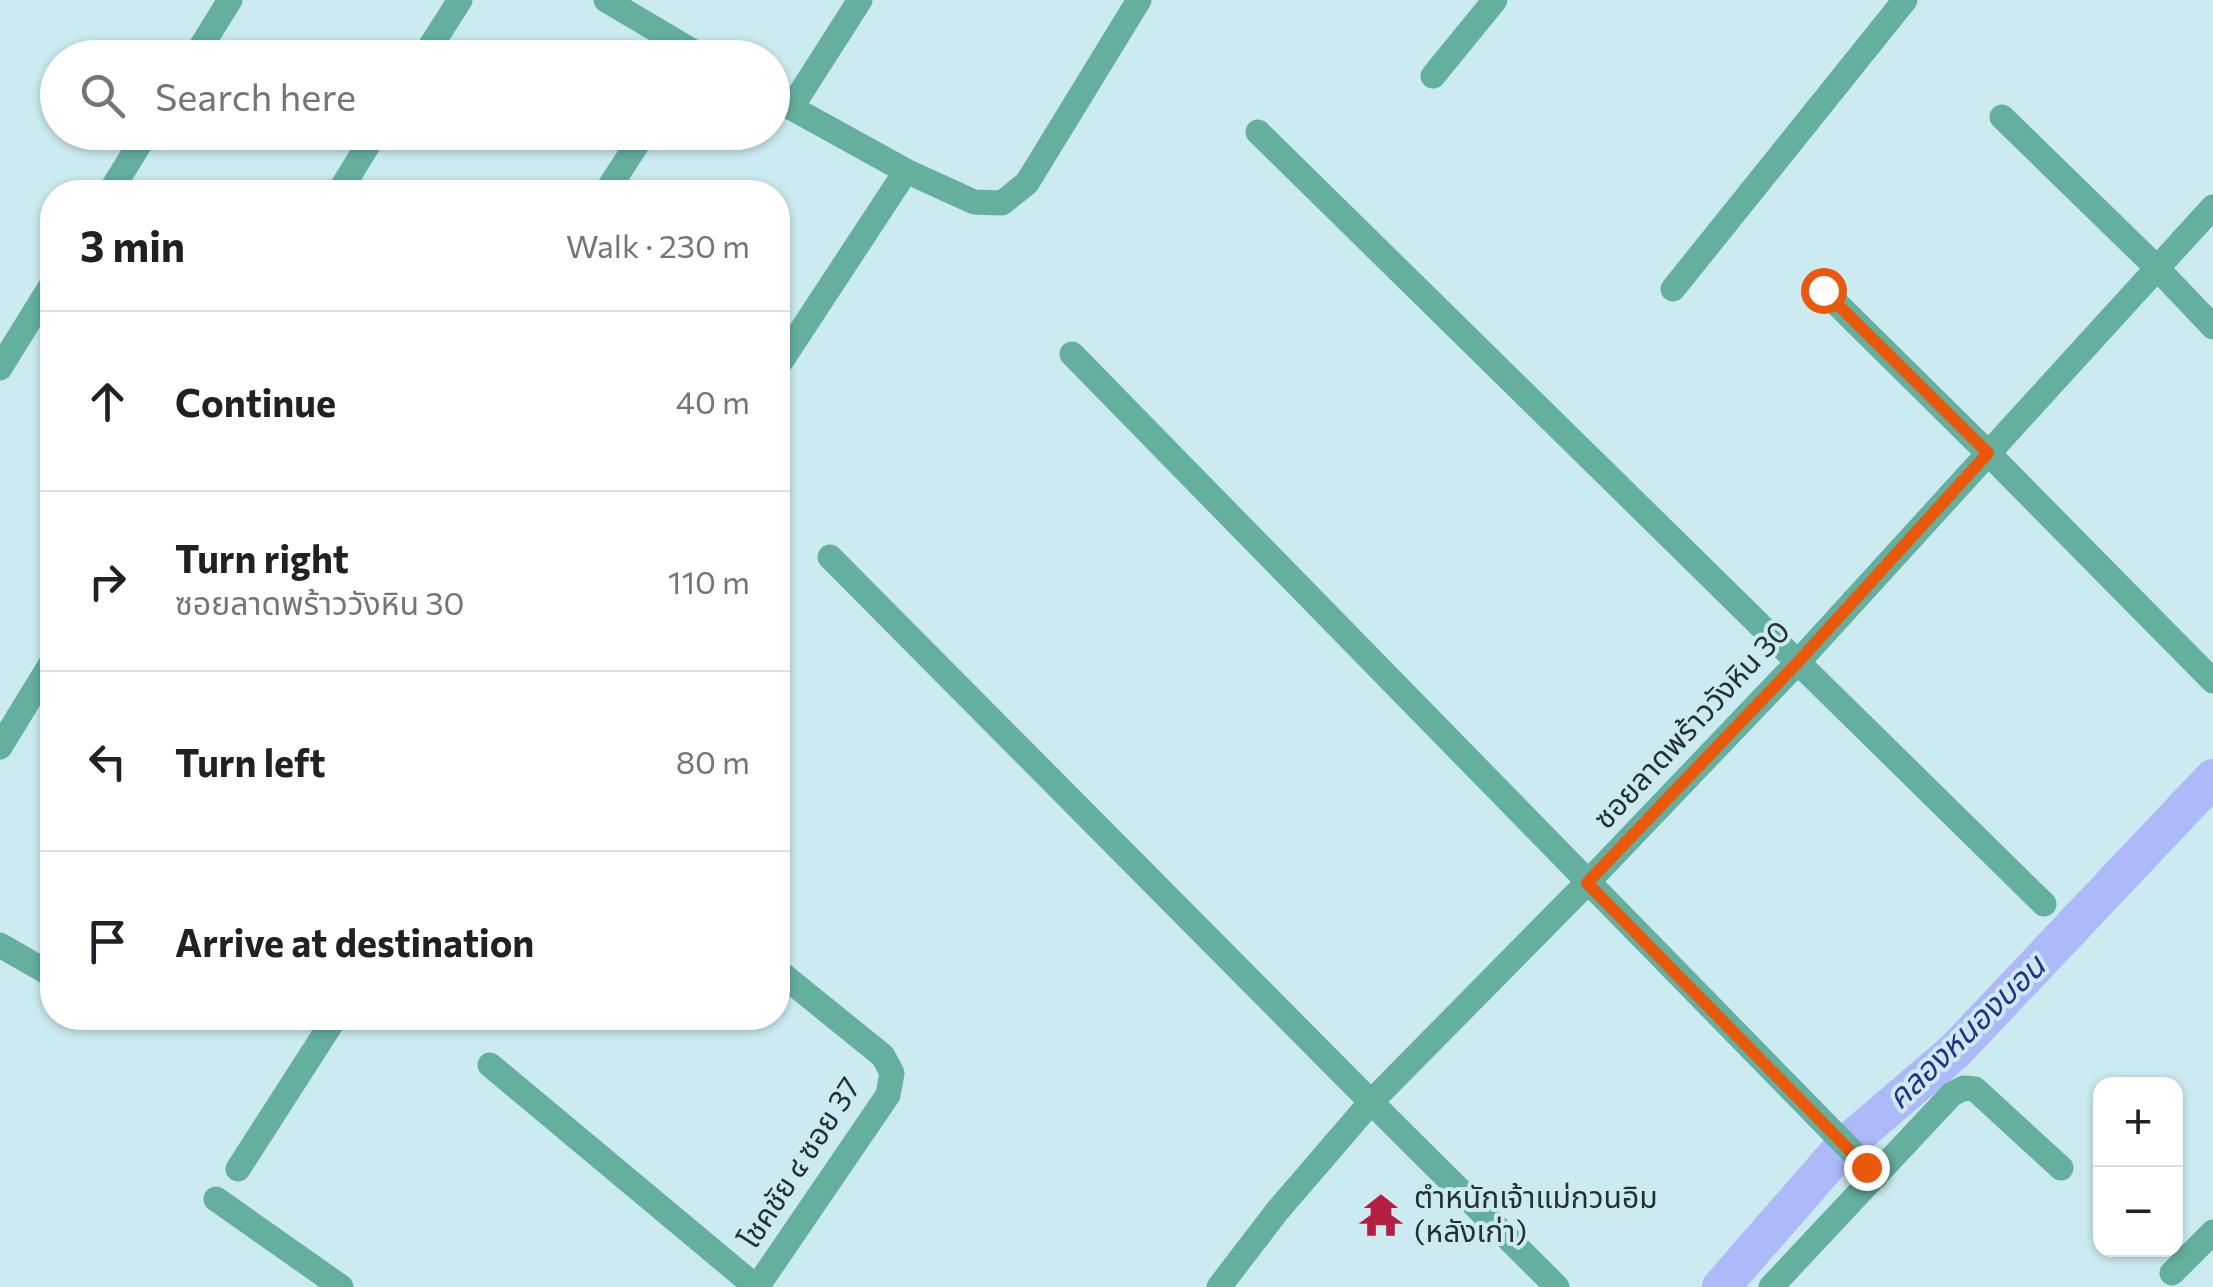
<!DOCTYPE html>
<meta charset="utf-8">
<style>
:root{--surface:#fff;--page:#f6f6f6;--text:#202124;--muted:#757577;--line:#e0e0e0}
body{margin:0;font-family:Commissioner,"Noto Sans Thai",sans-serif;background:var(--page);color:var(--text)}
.controls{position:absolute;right:30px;bottom:30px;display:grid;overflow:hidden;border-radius:20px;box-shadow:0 2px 8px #0004}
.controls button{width:90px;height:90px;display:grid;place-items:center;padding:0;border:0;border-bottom:2px solid var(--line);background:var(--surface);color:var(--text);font:50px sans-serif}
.stop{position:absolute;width:30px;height:30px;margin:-22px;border:8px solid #ea580c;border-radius:50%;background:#fff}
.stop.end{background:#ea580c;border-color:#fff;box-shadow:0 2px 10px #0008}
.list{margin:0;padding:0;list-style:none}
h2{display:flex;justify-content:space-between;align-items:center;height:130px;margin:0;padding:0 40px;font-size:42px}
h2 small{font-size:32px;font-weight:400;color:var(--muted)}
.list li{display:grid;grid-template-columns:65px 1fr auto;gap:30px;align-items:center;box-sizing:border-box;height:180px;padding:0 40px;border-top:2px solid var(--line)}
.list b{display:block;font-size:38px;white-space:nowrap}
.list p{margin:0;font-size:32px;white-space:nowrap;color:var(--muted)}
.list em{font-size:32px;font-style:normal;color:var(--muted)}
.icon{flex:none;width:55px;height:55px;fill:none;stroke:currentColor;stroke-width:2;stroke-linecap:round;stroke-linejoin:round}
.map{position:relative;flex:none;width:2213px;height:1287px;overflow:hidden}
.search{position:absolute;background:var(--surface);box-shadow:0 2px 8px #0004;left:40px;top:40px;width:750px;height:110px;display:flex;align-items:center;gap:25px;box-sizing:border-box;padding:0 35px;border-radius:55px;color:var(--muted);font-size:38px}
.panel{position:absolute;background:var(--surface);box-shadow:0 2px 8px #0004;left:40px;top:180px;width:750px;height:850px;border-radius:40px}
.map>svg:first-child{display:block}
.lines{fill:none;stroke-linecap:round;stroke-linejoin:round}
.canal{stroke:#aeb9fa;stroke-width:38}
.minor{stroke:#64af9e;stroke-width:25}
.route{stroke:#ea580c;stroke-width:12}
.labels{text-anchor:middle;stroke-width:8;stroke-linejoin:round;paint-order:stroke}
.street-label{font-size:30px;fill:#243032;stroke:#cbebf1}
.poi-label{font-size:30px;fill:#243032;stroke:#cbebf1;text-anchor:start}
.water-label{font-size:32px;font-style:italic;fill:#2e2e87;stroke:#cbebf1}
</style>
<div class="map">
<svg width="2213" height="1287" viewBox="0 0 2213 1287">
<rect width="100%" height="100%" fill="#cbebf1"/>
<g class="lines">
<path class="canal" d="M1721,1287l122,-140 112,-96 258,-273"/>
<path class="minor" d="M606,0l98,58
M194,58l36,-58
M423,58l37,-58
M1433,76l62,-76
M772,97l134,74 68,31 28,1 25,-20 112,-183
M791,108l69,-108
M2002,117l154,150 57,60
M1258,132l786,772
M110,192l37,-60
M339,192l37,-60
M606,192l39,-60
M1673,289l232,-289
M1823,290l165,163 225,228
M1072,354l804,822
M778,366l128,-195
M0,368l52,-84
M830,557l541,545 186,185
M0,747l52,-85
M0,945l52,30
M490,1065l266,222
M238,1169l97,-151
M216,1199l125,88
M2172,1273l41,-41
M757,1287l131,-192 4,-22 -9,-17 -105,-85
M1219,1287l59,-77 93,-108 216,-219 212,-222 414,-454
M1771,1287l181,-193 12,-6 11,1 86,79"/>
</g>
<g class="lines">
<path class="route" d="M1823,290l165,163 -189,208 -212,222 279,284"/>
</g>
<defs>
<g id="temple-bare" transform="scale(3.45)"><path d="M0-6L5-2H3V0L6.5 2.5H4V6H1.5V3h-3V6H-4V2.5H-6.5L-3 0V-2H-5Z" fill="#b21f41" stroke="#cbebf1" stroke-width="2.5" paint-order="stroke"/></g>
</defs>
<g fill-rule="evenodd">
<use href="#temple-bare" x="1381" y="1215"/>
</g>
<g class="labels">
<g class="street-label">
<text transform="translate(1692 725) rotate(-47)" y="10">ซอยลาดพร้าววังหิน 30</text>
<text transform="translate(800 1163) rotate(-57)" y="10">โชคชัย ๔ ซอย 37</text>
</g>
<g class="poi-label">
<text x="1414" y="1208">ตำหนักเจ้าแม่กวนอิม<tspan x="1414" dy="34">(หลังเก่า)</tspan></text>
</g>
<g class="water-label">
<text transform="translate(1966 1032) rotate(-44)" y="11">คลองหนองบอน</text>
</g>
</g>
</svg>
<div class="controls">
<button>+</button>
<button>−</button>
</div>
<div class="stop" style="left:1823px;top:290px"></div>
<div class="stop end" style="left:1866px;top:1167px"></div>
<div class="search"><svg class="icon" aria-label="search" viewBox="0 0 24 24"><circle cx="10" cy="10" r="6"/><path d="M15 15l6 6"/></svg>Search here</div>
<section class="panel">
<h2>3 min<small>Walk · 230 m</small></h2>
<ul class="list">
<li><svg class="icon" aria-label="ahead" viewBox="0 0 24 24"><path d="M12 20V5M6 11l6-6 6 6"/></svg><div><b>Continue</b></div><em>40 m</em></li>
<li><svg class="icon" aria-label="right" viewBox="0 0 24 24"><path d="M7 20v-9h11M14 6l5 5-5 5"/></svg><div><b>Turn right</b><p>ซอยลาดพร้าววังหิน 30</p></div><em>110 m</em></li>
<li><svg class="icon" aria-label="left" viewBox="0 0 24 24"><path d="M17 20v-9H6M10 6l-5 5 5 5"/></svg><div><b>Turn left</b></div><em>80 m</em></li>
<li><svg class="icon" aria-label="arrive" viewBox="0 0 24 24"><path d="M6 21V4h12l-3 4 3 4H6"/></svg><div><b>Arrive at destination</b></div></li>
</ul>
</section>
</div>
